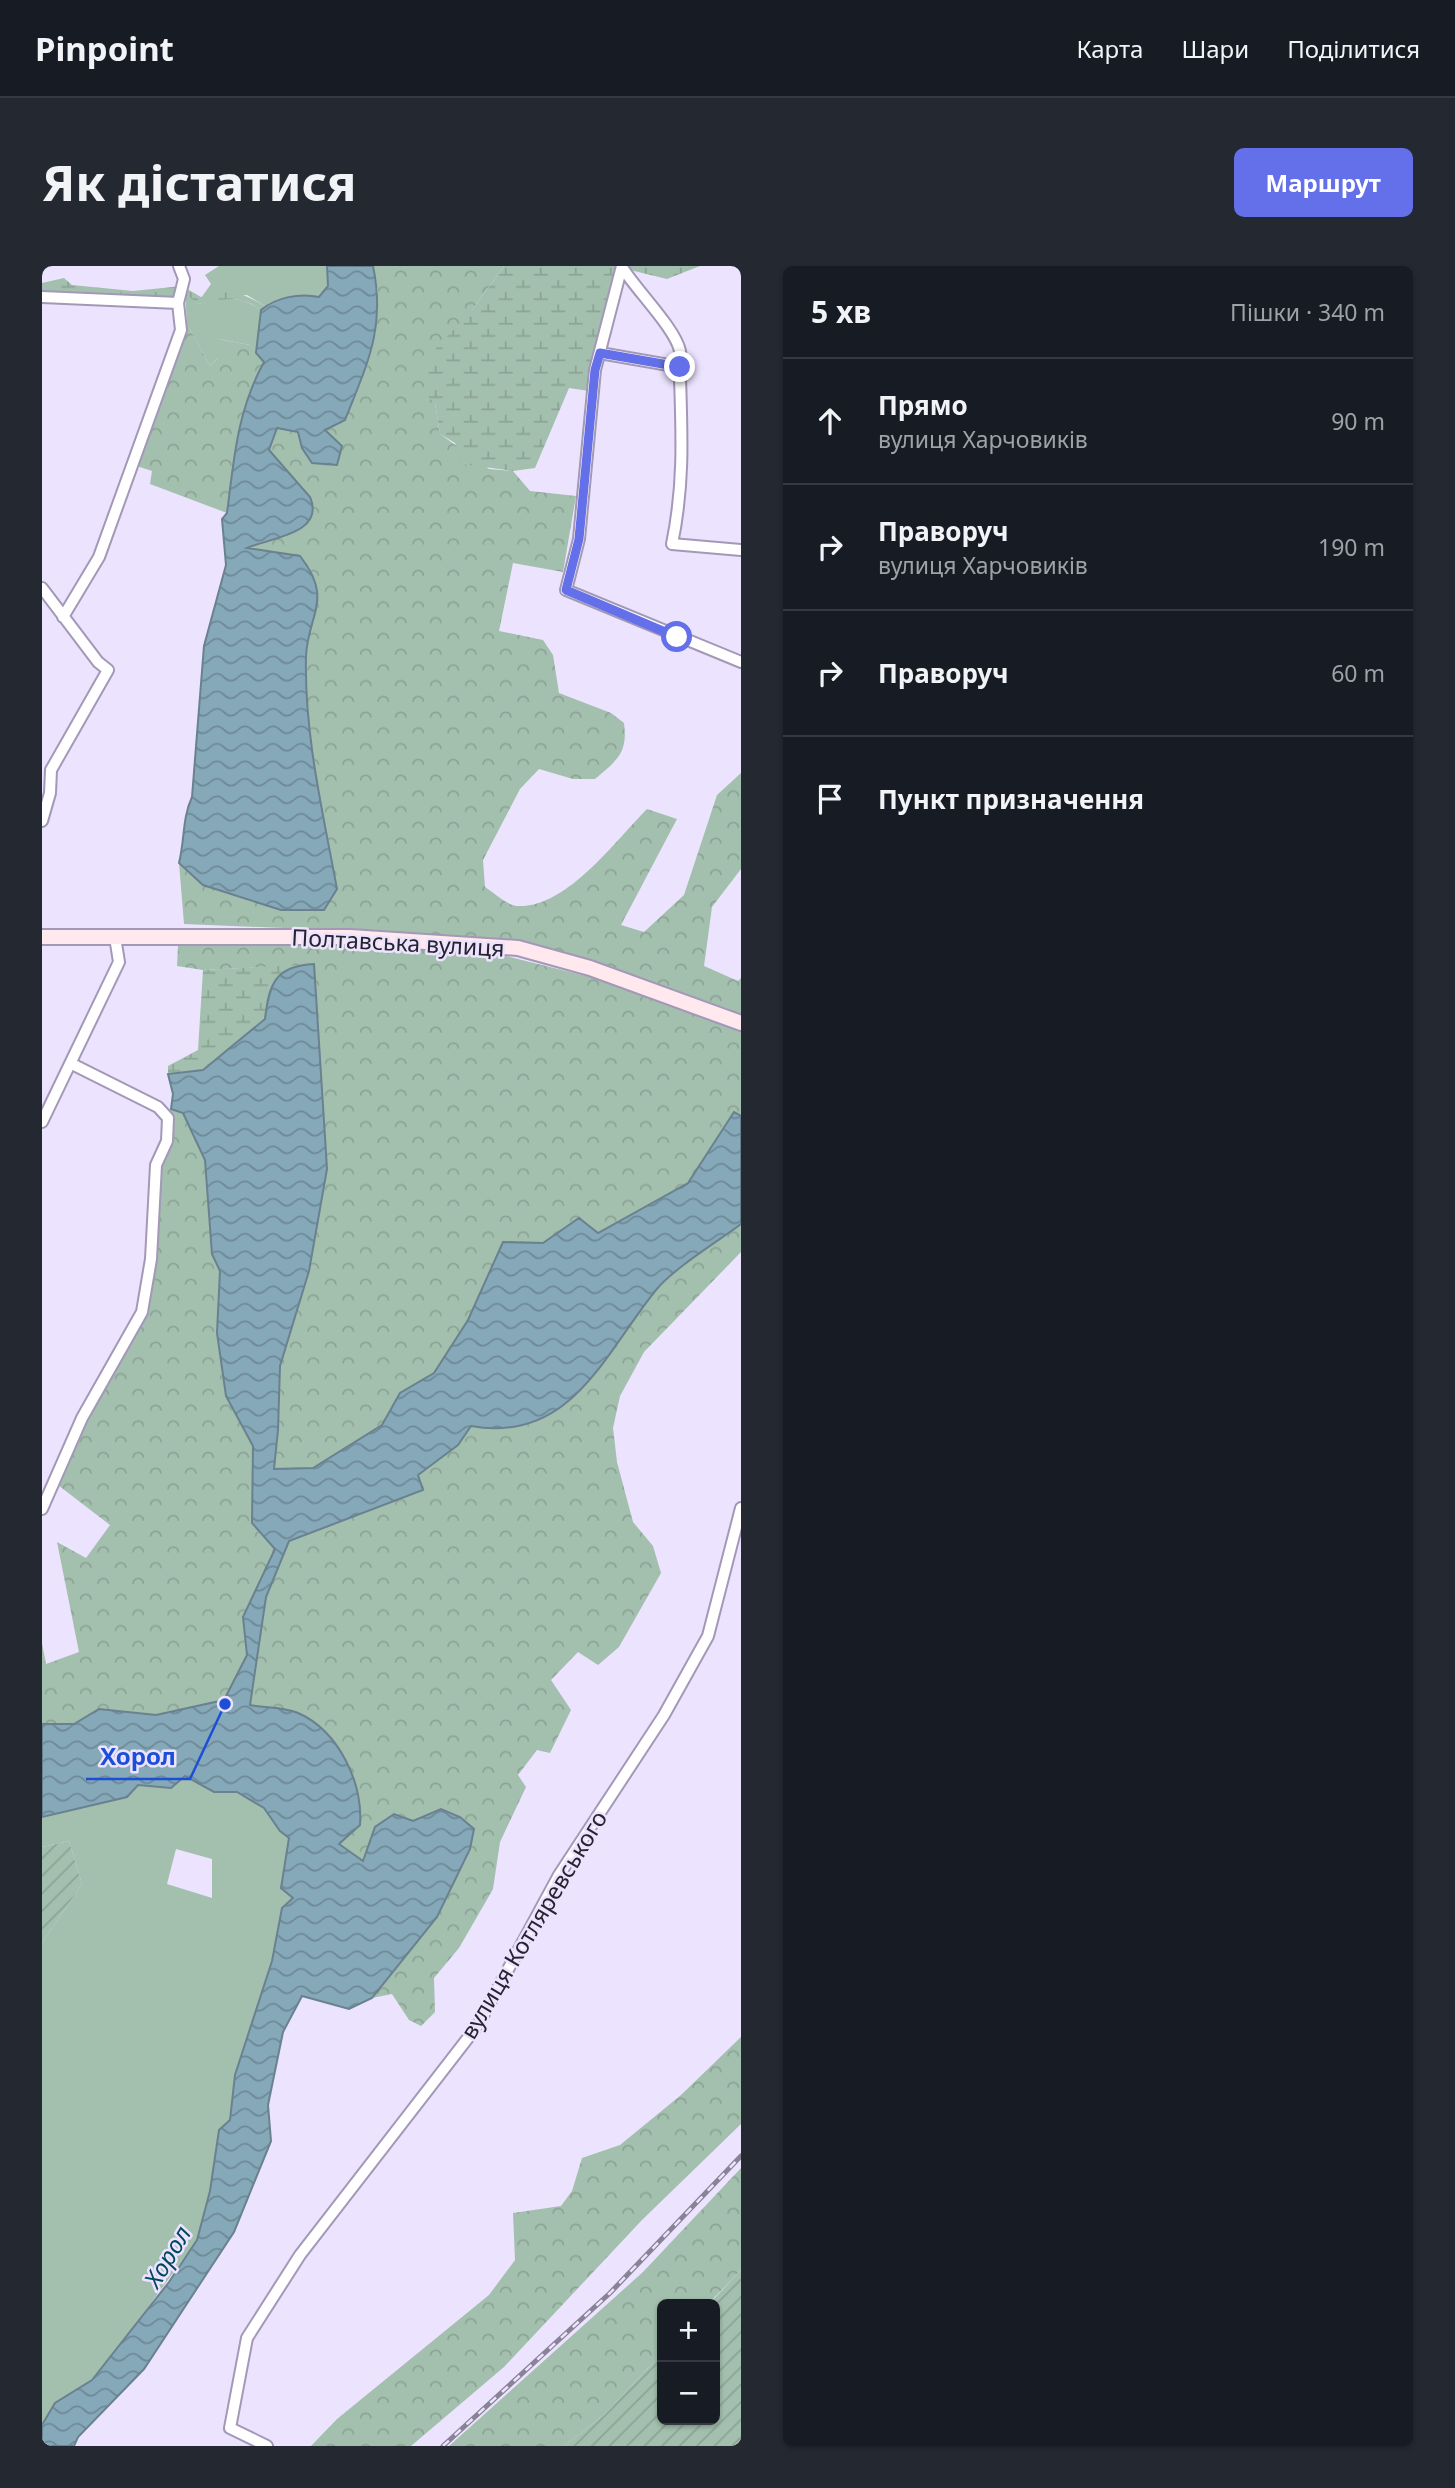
<!DOCTYPE html>
<html lang="uk">
<meta charset="utf-8">
<style>
:root{--surface:#171b24;--page:#242831;--text:#f1f3f6;--muted:#9ea1a6;--line:#363941;--accent:#6470e9}
body{margin:0;font-family:"Noto Sans",sans-serif;background:var(--page);color:var(--text)}
.controls{position:absolute;right:21px;bottom:21px;display:grid;overflow:hidden;border-radius:10px;box-shadow:0 2px 5px #0004}
.controls button{width:63px;height:63px;display:grid;place-items:center;padding:0;border:0;border-bottom:2px solid var(--line);background:var(--surface);color:var(--text);font:35px sans-serif}
.stop{position:absolute;width:21px;height:21px;margin:-16px;border:5px solid #6470e9;border-radius:50%;background:#fff}
.stop.end{background:#6470e9;border-color:#fff;box-shadow:0 2px 7px #0008}
.list{margin:0;padding:0;list-style:none}
h2{display:flex;justify-content:space-between;align-items:center;height:91px;margin:0;padding:0 28px;font-size:30px}
h2 small{font-size:23px;font-weight:400;color:var(--muted)}
.list li{display:grid;grid-template-columns:46px 1fr auto;gap:21px;align-items:center;box-sizing:border-box;height:126px;padding:0 28px;border-top:2px solid var(--line)}
.list b{display:block;font-size:26px;white-space:nowrap}
.list p{margin:0;font-size:23px;white-space:nowrap;color:var(--muted)}
.list em{font-size:23px;font-style:normal;color:var(--muted)}
.icon{flex:none;width:38px;height:38px;fill:none;stroke:currentColor;stroke-width:2;stroke-linecap:round;stroke-linejoin:round}
.map{position:relative;flex:none;width:699px;height:2180px;overflow:hidden;border-radius:10px}
header{display:flex;align-items:center;gap:42px;box-sizing:border-box;height:98px;padding:0 35px;background:var(--surface);border-bottom:2px solid var(--line)}
header strong{font-size:33px}
nav{display:flex;gap:38px;margin-inline-start:auto;font-size:24px}
.intro{display:flex;align-items:center;justify-content:space-between;box-sizing:border-box;height:168px;padding:0 42px}
h1{margin:0;font-size:49px}
.button{padding:18px 32px;border-radius:10px;background:var(--accent);color:#fff;font-size:24px;font-weight:700}
main{display:flex;gap:42px;padding:0 42px}
aside{flex:1;background:var(--surface);border-radius:10px;box-shadow:0 2px 5px #0004}
.map>svg:first-child{display:block}
.grass{fill:#a3bfad;fill-rule:evenodd}
.forest{fill:url(#forest-crowns)}
.wetland{fill:url(#wetland-marsh)}
.garden{fill:url(#garden-furrows)}
.water{fill:url(#water-waves);stroke:#6a8190;stroke-width:2}
.lines{fill:none;stroke-linecap:round;stroke-linejoin:round}
.street-casing{stroke:#a398b7;stroke-width:14}
.secondary-casing{stroke:#a398b7;stroke-width:18}
.street{stroke:#fff;stroke-width:10}
.secondary{stroke:#ffe8ee;stroke-width:14}
.rail-casing{stroke:#898396;stroke-width:5}
.rail{stroke:#ece3fe;stroke-width:2.5;stroke-dasharray:8;stroke-linecap:butt}
.route{stroke:#6470e9;stroke-width:9}
.labels{text-anchor:middle;stroke-width:5;stroke-linejoin:round;paint-order:stroke}
.street-label{font-size:23px;fill:#27232f;stroke:#ece3fe}
.water-label{font-size:24px;font-style:italic;fill:#004860;stroke:#ece3fe}
.leader{fill:none;stroke:#1d4ed8;stroke-width:2.5}
.callout-dot{fill:#1d4ed8;stroke:#ece3fe;stroke-width:2.5}
.callout-label{font-size:24px;text-anchor:middle;font-weight:bold;fill:#1d4ed8;stroke:#ece3fe;stroke-width:5;stroke-linejoin:round;paint-order:stroke}
</style>
<header>
<strong>Pinpoint</strong>
<nav><a>Карта</a><a>Шари</a><a>Поділитися</a></nav>
</header>
<div class="intro"><h1>Як дістатися</h1><a class="button">Маршрут</a></div>
<main>
<div class="map">
<svg width="699" height="2180" viewBox="0 0 699 2180">
<defs>
<pattern id="forest-crowns" width="20" height="18" patternUnits="userSpaceOnUse" patternTransform="scale(1.75)"><rect width="20" height="18" fill="#a3bfad"/><path d="M2 6a3 3 0 1 1 6 0M12 15a3 3 0 1 1 6 0" fill="none" stroke="#8ca495"/></pattern>
<pattern id="wetland-marsh" width="20" height="14" patternUnits="userSpaceOnUse" patternTransform="scale(1.75)"><rect width="20" height="14" fill="#a3bfad"/><path d="M1 5h8M5 5V1M11 12h8M15 12V8" fill="none" stroke="#8ca495"/></pattern>
<pattern id="garden-furrows" width="10" height="10" patternUnits="userSpaceOnUse" patternTransform="scale(1.75)"><rect width="10" height="10" fill="#a3bfad"/><path d="M-1 1l2-2M0 10L10 0M9 11l2-2" fill="none" stroke="#8ca495"/></pattern>
<pattern id="water-waves" width="16" height="10" patternUnits="userSpaceOnUse" patternTransform="scale(1.75)"><rect width="16" height="10" fill="#86a9b9"/><path d="M0 5q4-4 8 0t8 0" fill="none" stroke="#6e8997"/></pattern>
</defs>
<rect width="100%" height="100%" fill="#ece3fe"/>
<path class="grass" d="M177,0h108l1,20 -9,11c-16,-3 -41,-1 -54,9l-18,-11 -46,3 10,-14 -6,-9z
M143,26l13,12c25,-6 41,-10 63,6l-5,43 -6,-8 -31,-6 -1,19 -8,8 -23,-42z
M143,1510l29,16h22l28,16 16,23 9,7 -8,50 12,10 -11,11 -10,52 -37,114 -5,45 -11,10 -9,61 -13,49 -75,103 -31,37 -36,23 -13,22v-482l40,-59 -13,-43 -27,6v-30l85,-20 11,-12 33,3zM134,1583l36,10v39l-45,-14z"/>
<path class="forest" d="M331,0h131l-32,44 -37,93 5,31 49,35 24,2 17,20 46,5 -13,76 -50,-9 -14,68 44,9 10,15 6,38 52,20 13,10c4,31 -7,37 -29,56h-22l-34,-10 -19,20 -37,71 2,27c9,6 22,18 32,19 49,3 98,-65 130,-97l30,10 -56,106 23,7 40,-37 33,-100 24,-22v96l-29,38 -8,59 34,15 3,-3v39l-51,-21 -169,-54 -166,-11 -171,-7 -5,-61 24,22 78,25 55,-21c-13,-76 -32,-155 -30,-233 2,-42 28,-57 -6,-100l-55,-8 55,-19 10,-32 -41,-47 8,-22 21,4 4,16 23,-18 53,-138z
M145,58l23,42 8,-8v-19l32,6 14,17c-26,47 -30,98 -37,151l-77,-29 2,-13 -15,-5z
M327,677l117,8 148,37 107,44v84l-7,-4 -46,71 -90,50 -19,-15 -36,25 -40,-1 -35,78 -34,53 -34,20 -18,32 -69,43 -40,1 5,-39 2,-64 29,-95 8,-241 -3,-65 -111,5 -26,-4 1,-20z
M129,843l12,4 22,47 7,94 8,17 -3,62 9,63 27,50 -1,76 23,27 -32,68 4,38 -23,45 -68,15 -57,-6 -25,15h-32v-81l4,21 33,-12 -22,-110 29,16 24,-33 -56,-43 88,-170 14,-147z
M699,958v28l-97,100 -24,44 -7,32 4,34 16,60 20,24 8,27 -42,74 -21,18 -20,-13 -27,28 20,30 -21,43 -13,-3 -19,25 8,12 -26,55 -7,47 -34,59 -25,30 1,34 -14,14 -12,-6 -17,-26 -20,4 65,-81 -24,-96 -38,6 -11,35 -25,-18 -89,-139 16,-108 23,-56 134,-51 -5,-15 40,-30 13,-19c98,19 134,-74 185,-136 18,-22 61,-48 85,-66z
M699,1771v87l-99,96 -138,147 -93,79h-100l26,-27 152,-124 26,-35 -2,-47 48,-7 11,-15 10,-33 38,-13 61,-50z
M699,1902v102l-33,34h-46v49l-58,62 -40,31h-115l194,-174z"/>
<path class="wetland" d="M462,0h196l-33,13 -45,-11 -33,123 -20,-3 -34,80 -22,3 -51,-7 -7,-21 -15,-9 -5,-31 -10,-8 4,-39 43,-46z
M22,12l8,7 61,6 49,-5 19,11c32,-7 35,-7 64,9l-4,4c-24,-17 -37,-10 -63,-6l-16,-13 -13,7 -127,-6v-9z
M256,699c-27,12 -30,26 -33,53l-63,52 -34,4v-8l30,-16 5,-80z"/>
<path class="garden" d="M27,1575l13,43 -40,59v-96z
M699,2004v176h-177l40,-31 58,-62v67h53v-116h-6z"/>
<path class="water" d="M285,0h46c13,62 -6,98 -28,154l-20,10 17,16 -5,19 -25,-2 -10,-15 -4,-16 -21,-4 -8,22 41,47c16,37 -41,41 -63,51l53,8c34,43 8,58 6,100 -2,78 17,157 31,233l-13,21h-43l-78,-25 -24,-22c6,-24 3,-44 13,-66l12,-151 22,-81 -4,-46 5,-6c7,-54 10,-102 37,-151l-8,-9 5,-43c15,-13 39,-17 58,-13l9,-11z
M272,698l13,205 -18,102 -29,95 -2,64 -4,39 39,-1 69,-43 18,-32 34,-20 34,-53 35,-78 40,1 36,-25 19,15 90,-50 46,-71 7,4v108c-24,18 -67,44 -85,66 -52,64 -85,154 -185,136l-13,19 -40,30 5,15 -134,51 -23,56 -16,108c15,3 35,2 48,8 41,18 65,70 62,112l-21,19 24,17 12,-34 19,-13 19,7 28,-12 19,8 14,12 -4,20 -33,68 -65,81 -23,11 -47,-13 -19,36 -15,73 3,36 -37,91 -90,137 -66,68 -4,9h-32v-21l13,-22 37,-23 77,-98 28,-42 13,-49 9,-61 11,-10 5,-45 37,-114 10,-53 11,-10 -12,-10 8,-50 -9,-7 -16,-23 -27,-16h-23l-29,-16 -14,12 -33,-3 -11,12 -85,20v-93h32l25,-15 57,6 68,-15 23,-45 -4,-38 32,-68 -23,-26 1,-77 -27,-50 -9,-63 3,-62 -8,-17 -7,-94 -22,-47 -12,-4 2,-15 -5,-20 35,-4 62,-51c4,-35 10,-53 49,-55z"/>
<g class="lines">
<g class="street-casing">
<path id="street" d="M580,0l-27,104 -16,169 -13,51 175,72
M580,1c14,23 53,61 58,84 2,8 -1,19 0,27 2,59 4,108 -8,166l69,6
M0,31l136,6
M558,87l80,14
M0,322l56,74 10,8 -57,100 -1,23 -8,28
M21,351l36,-60 82,-227 -3,-27 6,-24 -5,-13
M0,856l77,-160 -4,-25
M0,1243l40,-91 60,-106 9,-53 5,-94 11,-24 1,-23 -10,-11 -86,-43
M225,2180l-37,-18 17,-90 53,-83 178,-230 81,-150 105,-160 44,-79 33,-128"/>
</g>
<g class="secondary-casing">
<path id="secondary" d="M0,671h308l168,11 72,20 151,55"/>
</g>
<use href="#street" class="street"/>
<use href="#secondary" class="secondary"/>
<g class="rail-casing">
<path id="rail" d="M401,2180l167,-153 131,-137"/>
</g>
<use href="#rail" class="rail"/>
</g>
<g class="lines">
<path class="route" d="M635,371l-111,-47 13,-51 16,-169 5,-17 80,14"/>
</g>
<g class="labels">
<g class="street-label">
<text transform="translate(356 677) rotate(3)" y="8">Полтавська вулиця</text>
<text transform="translate(492 1659) rotate(-59)" y="8">вулиця Котляревського</text>
</g>
<g class="water-label">
<text transform="translate(126 1991) rotate(-59)" y="8">Хорол</text>
</g>
</g>
<path class="leader" d="M183 1438L148 1513H44"/>
<circle class="callout-dot" cx="183" cy="1438" r="7"/>
<g class="callout-label">
<text x="96" y="1499">Хорол</text>
</g>
</svg>
<div class="controls">
<button>+</button>
<button>−</button>
</div>
<div class="stop" style="left:635px;top:371px"></div>
<div class="stop end" style="left:638px;top:101px"></div>
</div>
<aside>
<h2>5 хв<small>Пішки · 340 m</small></h2>
<ul class="list">
<li><svg class="icon" aria-label="ahead" viewBox="0 0 24 24"><path d="M12 20V5M6 11l6-6 6 6"/></svg><div><b>Прямо</b><p>вулиця Харчовиків</p></div><em>90 m</em></li>
<li><svg class="icon" aria-label="right" viewBox="0 0 24 24"><path d="M7 20v-9h11M14 6l5 5-5 5"/></svg><div><b>Праворуч</b><p>вулиця Харчовиків</p></div><em>190 m</em></li>
<li><svg class="icon" aria-label="right" viewBox="0 0 24 24"><path d="M7 20v-9h11M14 6l5 5-5 5"/></svg><div><b>Праворуч</b></div><em>60 m</em></li>
<li><svg class="icon" aria-label="arrive" viewBox="0 0 24 24"><path d="M6 21V4h12l-3 4 3 4H6"/></svg><div><b>Пункт призначення</b></div></li>
</ul>
</aside>
</main>
